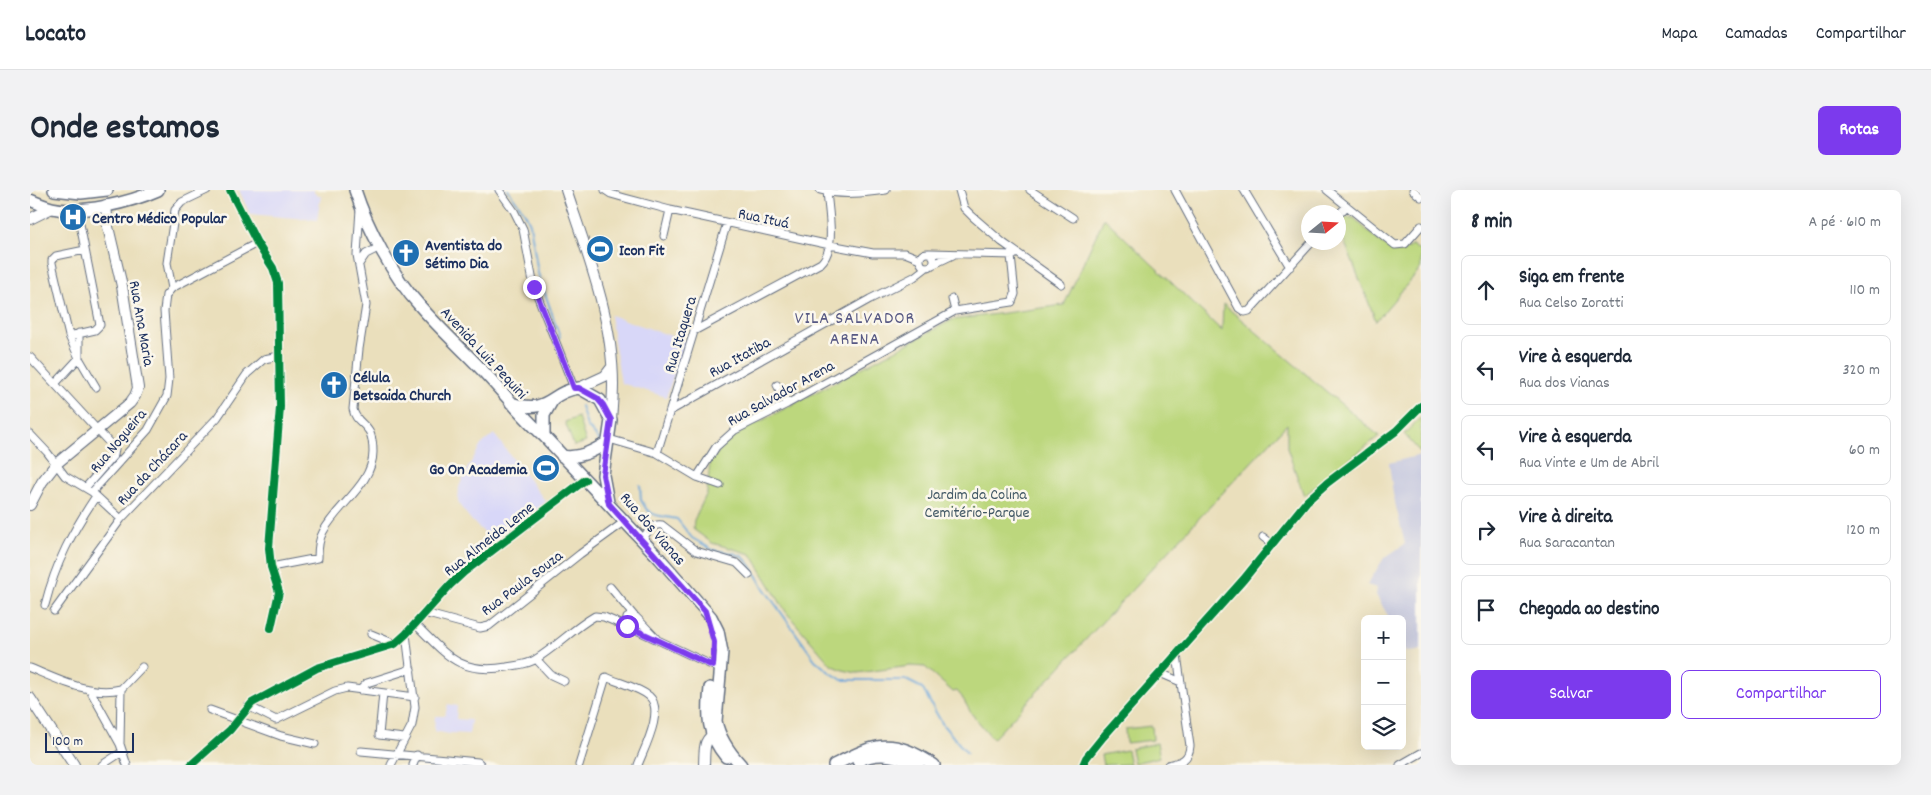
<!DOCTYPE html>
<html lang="pt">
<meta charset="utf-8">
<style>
:root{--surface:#fff;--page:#f2f2f3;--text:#1f2937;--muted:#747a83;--line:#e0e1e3;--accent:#7c3aed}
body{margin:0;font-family:Dekko,sans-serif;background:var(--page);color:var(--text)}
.controls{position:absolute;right:15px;bottom:15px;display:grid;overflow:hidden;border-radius:8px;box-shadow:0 5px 20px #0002}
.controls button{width:45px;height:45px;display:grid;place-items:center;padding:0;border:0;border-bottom:1px solid var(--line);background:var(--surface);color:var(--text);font:25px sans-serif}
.compass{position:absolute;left:1271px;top:15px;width:45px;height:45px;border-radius:50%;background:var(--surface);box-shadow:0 5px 20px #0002;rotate:72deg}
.scale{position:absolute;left:15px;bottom:12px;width:89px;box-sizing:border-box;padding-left:5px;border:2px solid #1b2f5e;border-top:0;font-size:14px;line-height:18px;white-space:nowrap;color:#1b2f5e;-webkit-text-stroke:4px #fbf7ec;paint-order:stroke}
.stop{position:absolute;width:15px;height:15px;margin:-11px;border:4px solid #7c3aed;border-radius:50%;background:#fff}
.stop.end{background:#7c3aed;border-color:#fff;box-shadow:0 1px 5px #0008}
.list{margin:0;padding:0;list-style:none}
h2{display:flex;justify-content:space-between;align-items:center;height:65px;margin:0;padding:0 20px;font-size:21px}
h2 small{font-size:16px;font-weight:400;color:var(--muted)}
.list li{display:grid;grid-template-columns:32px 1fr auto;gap:15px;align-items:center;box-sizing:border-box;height:70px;margin:0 10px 10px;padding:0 10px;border:1px solid var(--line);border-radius:8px}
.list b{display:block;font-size:19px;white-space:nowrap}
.list p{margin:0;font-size:16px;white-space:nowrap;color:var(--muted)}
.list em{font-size:16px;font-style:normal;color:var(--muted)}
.actions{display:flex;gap:10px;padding:15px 20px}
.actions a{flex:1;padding:11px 0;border:1px solid var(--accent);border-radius:8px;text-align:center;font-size:18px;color:var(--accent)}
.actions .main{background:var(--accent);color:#fff}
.icon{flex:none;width:28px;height:28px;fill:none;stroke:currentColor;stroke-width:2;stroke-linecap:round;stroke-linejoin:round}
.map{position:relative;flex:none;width:1391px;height:575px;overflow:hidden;border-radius:8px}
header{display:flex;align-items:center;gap:30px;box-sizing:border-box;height:70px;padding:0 25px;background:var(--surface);border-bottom:1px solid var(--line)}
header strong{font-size:24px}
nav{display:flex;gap:28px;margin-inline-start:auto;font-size:18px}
.intro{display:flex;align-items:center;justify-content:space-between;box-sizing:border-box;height:120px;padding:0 30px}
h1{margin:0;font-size:35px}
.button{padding:12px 22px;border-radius:8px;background:var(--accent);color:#fff;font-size:18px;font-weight:700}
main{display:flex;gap:30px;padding:0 30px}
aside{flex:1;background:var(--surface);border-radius:8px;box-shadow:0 5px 20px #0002}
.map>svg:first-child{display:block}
.built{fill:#d8d7f8}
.industrial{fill:#bfc2dd}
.green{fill:#bcd77d;stroke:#6c836e}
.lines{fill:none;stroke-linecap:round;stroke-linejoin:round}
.stream{stroke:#65a3d7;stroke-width:2}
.street-casing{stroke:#636d7f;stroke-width:9}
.secondary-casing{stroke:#636d7f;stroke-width:12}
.primary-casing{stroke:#636d7f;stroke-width:14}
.street{stroke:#fff;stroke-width:7}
.secondary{stroke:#fff;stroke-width:10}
.primary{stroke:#fff;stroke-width:11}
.cycleway-casing{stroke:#fbf7ec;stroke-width:11}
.cycleway{stroke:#00873e;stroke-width:8}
.route{stroke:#7c3aed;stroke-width:6}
.labels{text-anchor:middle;stroke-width:5;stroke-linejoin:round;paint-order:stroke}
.poi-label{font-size:16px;font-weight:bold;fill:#1b2f5e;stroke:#fbf7ec;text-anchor:start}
.street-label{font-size:16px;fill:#1b2f5e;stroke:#fbf7ec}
.park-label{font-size:16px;fill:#435966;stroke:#fbf7ec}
.neighbourhood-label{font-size:18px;letter-spacing:1px;fill:#575984;stroke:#fbf7ec}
</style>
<header>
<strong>Locato</strong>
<nav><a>Mapa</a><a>Camadas</a><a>Compartilhar</a></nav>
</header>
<div class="intro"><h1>Onde estamos</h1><a class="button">Rotas</a></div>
<main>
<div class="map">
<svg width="1391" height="575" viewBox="0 0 1391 575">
<rect width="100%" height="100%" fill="#fbf7ec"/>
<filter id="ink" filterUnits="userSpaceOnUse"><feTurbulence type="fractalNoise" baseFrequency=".02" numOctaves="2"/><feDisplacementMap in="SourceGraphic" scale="10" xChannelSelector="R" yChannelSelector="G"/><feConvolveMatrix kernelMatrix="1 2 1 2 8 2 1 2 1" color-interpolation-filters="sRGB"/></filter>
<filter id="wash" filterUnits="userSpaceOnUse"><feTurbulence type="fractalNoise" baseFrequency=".0096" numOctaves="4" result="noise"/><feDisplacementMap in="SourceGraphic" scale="20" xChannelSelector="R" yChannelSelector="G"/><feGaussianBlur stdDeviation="1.12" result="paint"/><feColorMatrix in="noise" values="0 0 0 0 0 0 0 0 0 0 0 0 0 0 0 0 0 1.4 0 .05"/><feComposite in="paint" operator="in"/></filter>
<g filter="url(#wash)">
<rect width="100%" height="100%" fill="#eadfbc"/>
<path class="built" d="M209,0h75v3l7,3 -4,24 -67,-6z
M580,125l76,26 -20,56 -45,-14z
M464,244l52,68 -14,11 -14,6 -26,21 -20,-19 -12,-15 -2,-5 1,-14 7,-16 15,-26z
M418,514l9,2 -1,13 15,1 -2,14 -18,-1 -1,1 -16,-3 1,-15h10z"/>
<path class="industrial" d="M1391,265v196l-15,1 -4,-3v-30h-12l-14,-24 1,-7 -10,-3 17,-27 21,-14 -12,-50 -4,-31z"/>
<path class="green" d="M1316,27l8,1c9,8 33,34 44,34 6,0 11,-4 14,-7l9,7v16l-45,53 -37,-93v-5z
M1074,28l118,113 1,-27 156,132 -75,60 -17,-48v-24l-294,315 -22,-26 -9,-16 -5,-6 -4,1 -28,-25 -14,-1 -54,7 -14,-3 -12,-5 -45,-53 -35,-58 -39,-11 -19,-14 1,-9 13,-27 3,-31 18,-21 20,-13 204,-108 112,-15z
M548,227l8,25 -12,4 -9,-24z
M1391,227v36l-17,-19z
M1122,536l1,14 -27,3 -1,-14z
M1127,553l3,14 -26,6 -3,-14z
M1097,560l3,14 -27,1 -2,-10z"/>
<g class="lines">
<path class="stream" d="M478,0l17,23 5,11 8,49 22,64
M551,216l6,20 14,16
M610,295l1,15 6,10 8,5 22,4 15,19 21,12 20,3 10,4 8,9 12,21 52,73 13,11 14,9h64l16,8 21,37 24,28"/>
</g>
</g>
<g filter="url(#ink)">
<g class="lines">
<g class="street-casing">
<path id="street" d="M200,0l27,53 16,25 5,15 2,124 -11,141 2,19 8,25 -8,36
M469,0l15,21 9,18 11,58 40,101
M575,0l6,4 14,4 45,12 160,35 43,8h32l15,6
M790,0c21,6 45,3 66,0
M929,0l5,18 8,8 30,26 59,42
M1000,0l43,28
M1145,0l64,118 6,4 4,-1 63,-69
M1214,0l46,77
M1297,0l68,55 10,-1 16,-18
M1383,0l8,7
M1308,25l9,-9
M634,46l6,-26
M55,60l-29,6 -4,4v3l17,73 10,22 17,29
M890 70a7 7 0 1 1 14 0a7 7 0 1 1-14 0Z
M899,63l85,2
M329,74l7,-10 14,-7
M902,75l21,-10
M142,98l-5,-25 8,-53 7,-8 25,-12
M922,109l3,12
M664,141l127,-68c16,-15 7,-53 6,-73
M39,146l26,-6 5,-5 -23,-116
M0,167l85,92 -1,6 -28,32
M25,194l24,-26v-25
M747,195l10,19
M640,221l200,-112 44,-22 13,-10
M0,244l17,18 18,24 27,16 29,27
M579,249l48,14 40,24 23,8
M627,263l70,-230
M667,287l19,-30 19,-17 52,-26 168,-93 57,-9 3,-8 -4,-38
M62,302l56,-62 19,-34 2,-17 -5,-68 2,-16 6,-7 85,-45
M1233,347l9,7
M612,350c5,-7 10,-17 20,-15l34,26 41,12 12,12
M241,377l47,-9c0,-9 1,-19 5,-26 14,-27 50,-48 50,-80 0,-6 -1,-14 -3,-19 -5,-10 -15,-12 -17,-24l6,-60 7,-44 -9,-50 3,-46
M580,397l25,30
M15,415c11,-43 27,-73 51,-109
M24,421l67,-92 96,-101 30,-44 17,-15 15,-3
M394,423l56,15 9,-2 91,-72 44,-32
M607,428l19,20
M385,434c32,31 44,51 92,43 9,-2 21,-2 29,-8 21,-13 38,-31 59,-43l9,1 26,11h2l6,-4 -2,-7 -5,-1 -4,2 -1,6 2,3
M602,438l88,41
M341,444l24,10
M506,469l15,16 13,6
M0,478c29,12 60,28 91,21
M1130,483l21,9
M60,500l30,54 7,21
M330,500l7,-7 44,-14
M353,503l-4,42 25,3
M218,516l28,14 59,-29 12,-3 68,9
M180,520l71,26 34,8
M90,554l1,-55 21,-22
M331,561l117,11 3,3
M72,575l20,-13
M161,575l39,-35 22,-27 65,-35 78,-24 11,-10 44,-49 14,-13 121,-92
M361,575l21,-40 3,-18 -9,-73
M383,575l4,-10
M549,575l27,-88c13,6 32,10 43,19 16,14 -5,53 -11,69
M1053,575l3,-7 17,-21 141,-158 63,-78 20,-18 69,-52 25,-25
M1138,575c13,-3 21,-5 22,-19l-13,-91
M1370,575l21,-12"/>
</g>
<g class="secondary-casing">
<path id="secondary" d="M536,0c21,63 47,128 47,195 0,11 -1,23 -2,35
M0,29l22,-11
M549,198l26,-12 7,-9
M0,315l12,-23 14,-18 74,-61 5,-7 3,-8 -16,-102 -14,-59 -2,-22
M0,508l44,67
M674,575c1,-17 -2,-25 14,-34"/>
</g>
<g class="primary-casing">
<path id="primary" d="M24,0l27,3 26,-3
M325,0c12,37 38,87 65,116 19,22 41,42 61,63 21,22 40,46 63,67l116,123 51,58 7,14 4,21 -6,69c3,16 14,32 25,44
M0,10c7,3 14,6 22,8 29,7 79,-6 106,-18
M481,213c40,12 37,-11 68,-15l21,12 11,20 -8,55 5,27
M514,246v-21l8,-14
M532,266c17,3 32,-5 46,-14
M680,498c-3,29 -3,46 16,69
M828,571c22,-11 39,-5 60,4
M804,575c43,-22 57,-28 100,0"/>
</g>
<use href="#street" class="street"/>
<use href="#secondary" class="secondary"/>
<use href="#primary" class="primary"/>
<g class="cycleway-casing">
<path id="cycleway" d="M200,0l27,53 16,25 5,15 2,124 -11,141 2,19 8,25 -8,36
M161,575l39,-35 22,-27 65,-35 78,-24 11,-10 44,-49 14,-13 121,-92
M1053,575l3,-7 17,-21 141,-158 63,-78 20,-18 69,-52 25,-25"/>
</g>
<use href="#cycleway" class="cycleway"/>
</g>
</g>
<g class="lines" filter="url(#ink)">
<path class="route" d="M504,97l40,101h5l18,10 6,7 8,15 -8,55 6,29 96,107 9,31 -1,24 -86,-40"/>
</g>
<defs>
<g id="hospital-disc" transform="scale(1.4375)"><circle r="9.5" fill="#1f6fb2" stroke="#fbf7ec"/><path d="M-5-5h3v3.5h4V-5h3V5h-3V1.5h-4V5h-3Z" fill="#fff"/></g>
<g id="stadium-disc" transform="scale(1.4375)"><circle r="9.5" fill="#1f6fb2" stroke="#fbf7ec"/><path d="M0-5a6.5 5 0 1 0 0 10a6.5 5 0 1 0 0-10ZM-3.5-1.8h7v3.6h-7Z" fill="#fff"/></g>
<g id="church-disc" transform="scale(1.4375)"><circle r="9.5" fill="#1f6fb2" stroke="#fbf7ec"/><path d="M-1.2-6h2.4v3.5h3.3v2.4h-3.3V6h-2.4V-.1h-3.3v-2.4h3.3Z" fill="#fff"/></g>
</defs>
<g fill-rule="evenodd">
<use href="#hospital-disc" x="43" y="27"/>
<use href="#stadium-disc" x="570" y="59"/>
<use href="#church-disc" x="376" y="63"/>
<use href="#church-disc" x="304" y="195"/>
<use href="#stadium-disc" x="516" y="278"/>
</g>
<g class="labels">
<g class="poi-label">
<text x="62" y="33">Centro Médico Popular</text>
<text x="395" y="60">Aventista do<tspan x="395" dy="18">Sétimo Dia</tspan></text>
<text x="589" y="65">Icon Fit</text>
<text x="323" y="192">Célula<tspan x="323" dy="18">Betsaida Church</tspan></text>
<text x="497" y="284" text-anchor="end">Go On Academia</text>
</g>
<g class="street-label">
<text transform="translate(734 27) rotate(12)" y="6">Rua Ituá</text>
<text transform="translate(113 133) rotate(80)" y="6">Rua Ana Maria</text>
<text transform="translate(649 144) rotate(-73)" y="6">Rua Itaquera</text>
<text transform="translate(455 162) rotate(47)" y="6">Avenida Luiz Pequini</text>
<text transform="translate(709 166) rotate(-29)" y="6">Rua Itatiba</text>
<text transform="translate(750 202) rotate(-29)" y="6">Rua Salvador Arena</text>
<text transform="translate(87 250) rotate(-50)" y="6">Rua Nogueira</text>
<text transform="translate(121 277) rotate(-47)" y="6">Rua da Chácara</text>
<text transform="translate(624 338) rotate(49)" y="6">Rua dos Vianas</text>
<text transform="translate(458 348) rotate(-38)" y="6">Rua Almeida Leme</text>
<text transform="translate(491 392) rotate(-37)" y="6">Rua Paula Souza</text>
</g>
<g class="park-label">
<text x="947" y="309">Jardim da Colina<tspan x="947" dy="18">Cemitério-Parque</tspan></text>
</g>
<g class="neighbourhood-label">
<text x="825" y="133">VILA SALVADOR<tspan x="825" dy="21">ARENA</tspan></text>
</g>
</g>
</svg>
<div class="controls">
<button>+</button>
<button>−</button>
<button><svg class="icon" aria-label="layers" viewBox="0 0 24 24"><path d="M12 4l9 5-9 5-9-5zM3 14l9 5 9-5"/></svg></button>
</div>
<svg class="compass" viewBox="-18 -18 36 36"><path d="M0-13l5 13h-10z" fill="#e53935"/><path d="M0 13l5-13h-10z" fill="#747a83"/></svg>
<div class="scale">100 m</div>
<div class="stop" style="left:597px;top:436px"></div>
<div class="stop end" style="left:504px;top:97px"></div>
</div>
<aside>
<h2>8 min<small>A pé · 610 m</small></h2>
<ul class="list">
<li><svg class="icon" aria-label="ahead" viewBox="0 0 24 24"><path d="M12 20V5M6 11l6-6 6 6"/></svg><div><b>Siga em frente</b><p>Rua Celso Zoratti</p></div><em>110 m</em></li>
<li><svg class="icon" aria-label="left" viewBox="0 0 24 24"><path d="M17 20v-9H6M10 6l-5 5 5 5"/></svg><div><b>Vire à esquerda</b><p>Rua dos Vianas</p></div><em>320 m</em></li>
<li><svg class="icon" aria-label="left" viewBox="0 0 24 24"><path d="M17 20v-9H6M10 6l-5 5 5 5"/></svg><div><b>Vire à esquerda</b><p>Rua Vinte e Um de Abril</p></div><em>60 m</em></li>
<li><svg class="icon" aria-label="right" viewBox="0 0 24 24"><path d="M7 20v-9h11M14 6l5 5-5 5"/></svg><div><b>Vire à direita</b><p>Rua Saracantan</p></div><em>120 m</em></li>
<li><svg class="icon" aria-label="arrive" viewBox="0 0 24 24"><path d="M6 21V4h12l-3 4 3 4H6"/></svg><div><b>Chegada ao destino</b></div></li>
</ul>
<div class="actions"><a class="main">Salvar</a><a>Compartilhar</a></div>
</aside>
</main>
